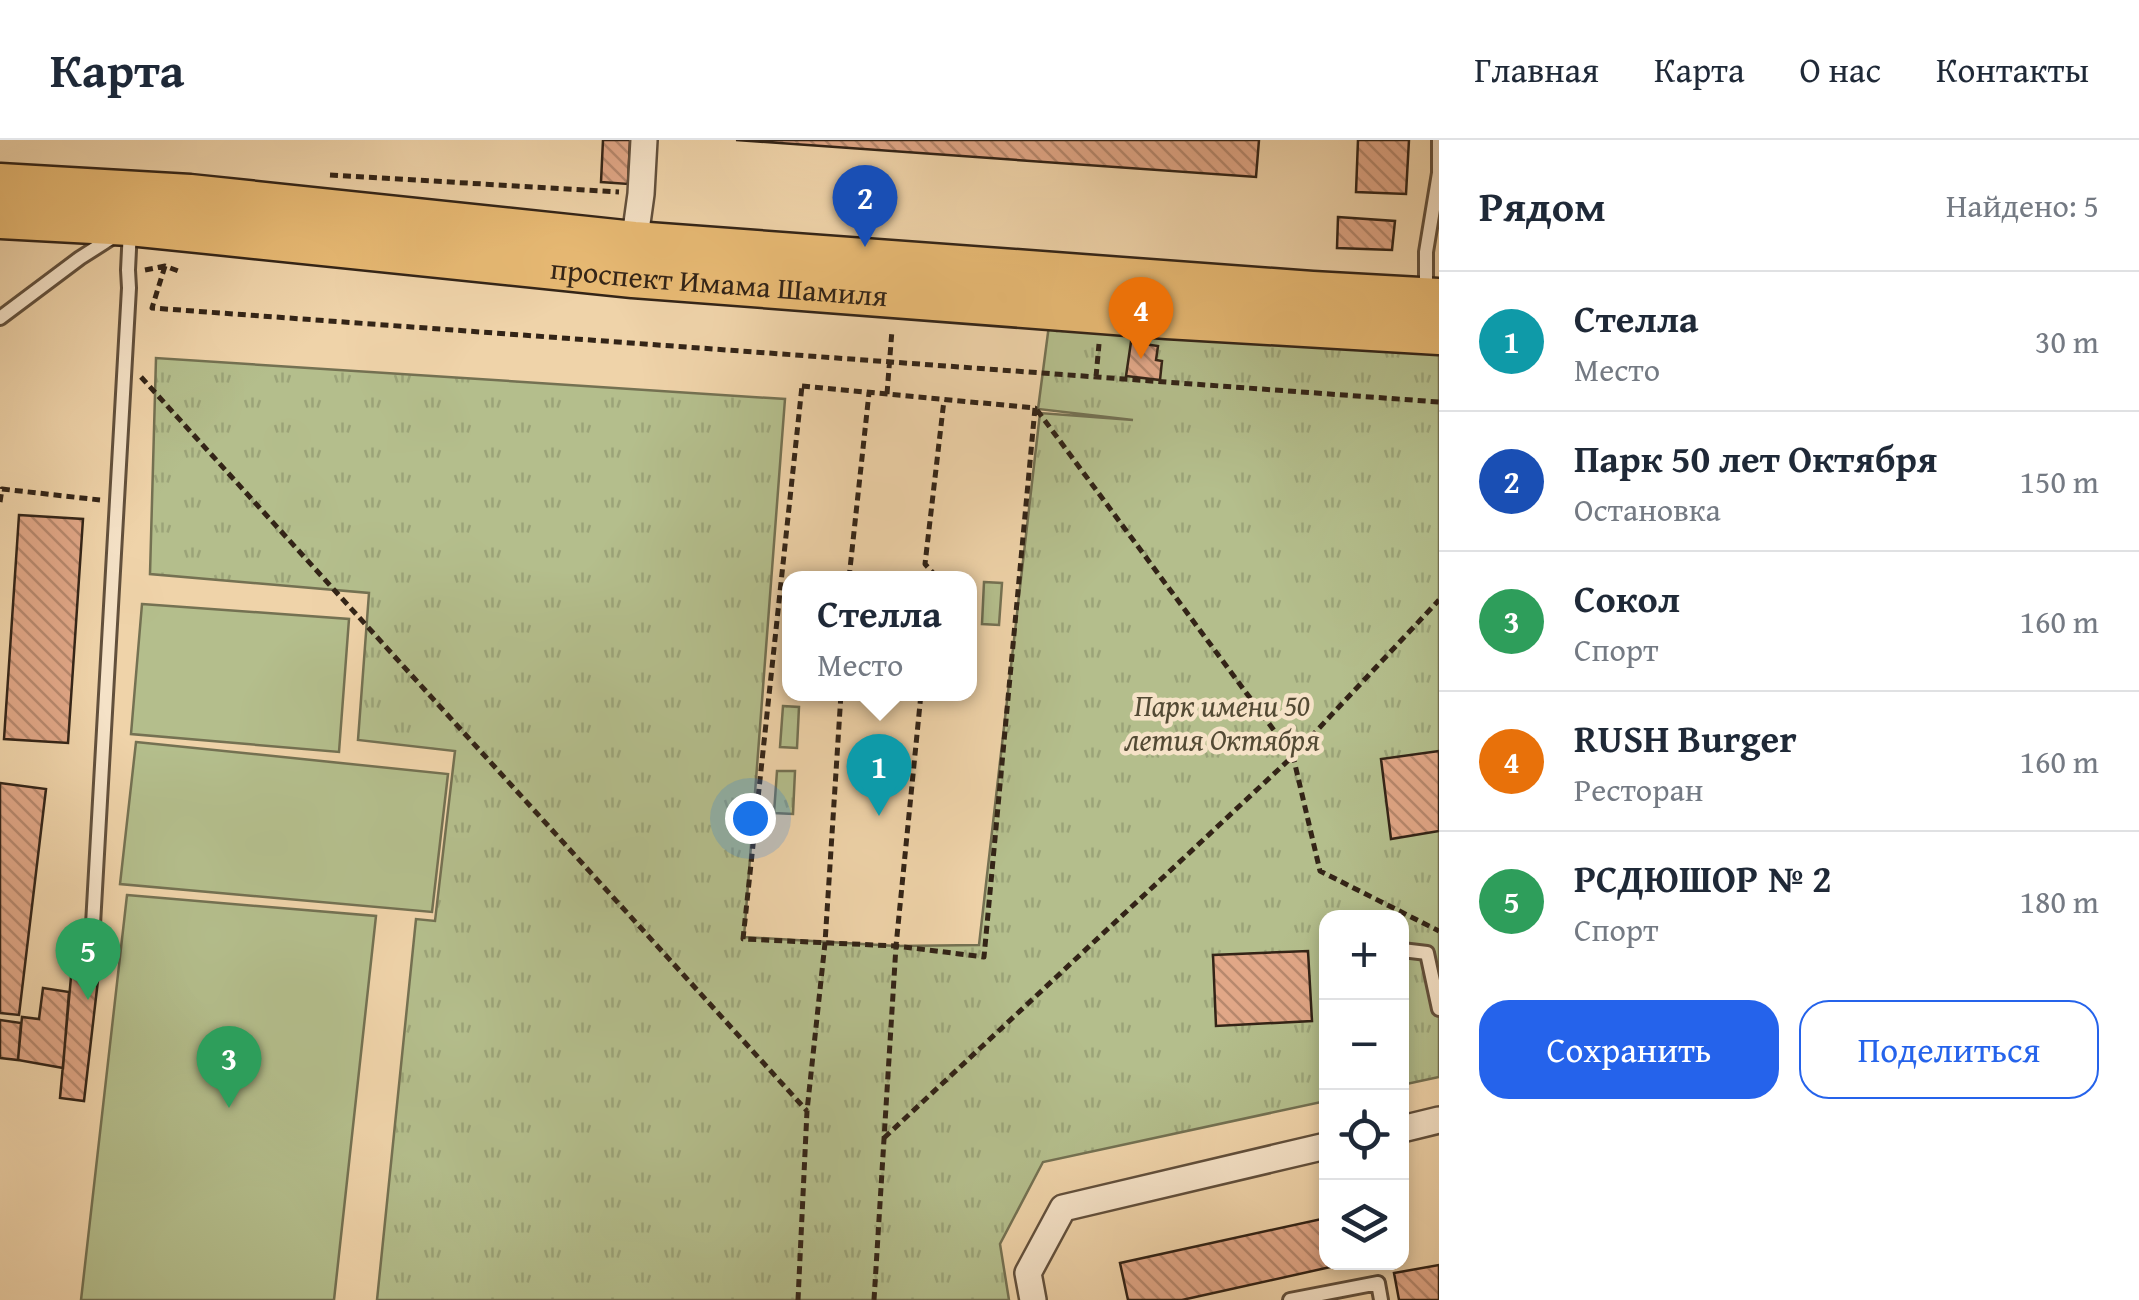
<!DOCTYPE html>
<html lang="ru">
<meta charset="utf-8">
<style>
:root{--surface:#fff;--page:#f2f2f3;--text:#1f2937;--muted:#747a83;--line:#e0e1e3;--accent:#2563eb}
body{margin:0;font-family:"Gentium Book Plus",serif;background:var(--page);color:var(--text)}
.controls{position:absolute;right:30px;bottom:30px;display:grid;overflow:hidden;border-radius:20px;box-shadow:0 5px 15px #0003}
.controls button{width:90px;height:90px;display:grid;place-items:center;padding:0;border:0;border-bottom:2px solid var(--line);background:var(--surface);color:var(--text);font:50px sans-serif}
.you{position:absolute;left:750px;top:678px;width:35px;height:35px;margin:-25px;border:8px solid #fff;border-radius:50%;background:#1a73e8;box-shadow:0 0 0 15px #1a73e833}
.badge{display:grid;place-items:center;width:65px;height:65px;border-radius:50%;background:var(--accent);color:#fff;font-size:32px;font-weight:700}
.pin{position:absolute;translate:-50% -82px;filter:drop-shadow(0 2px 5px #0008)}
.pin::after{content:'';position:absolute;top:52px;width:35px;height:30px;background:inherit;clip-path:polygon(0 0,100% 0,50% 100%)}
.popup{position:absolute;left:782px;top:431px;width:195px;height:130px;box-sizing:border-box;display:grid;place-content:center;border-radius:20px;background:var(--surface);filter:drop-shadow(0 2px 8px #0005);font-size:32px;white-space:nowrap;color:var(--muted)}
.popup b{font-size:38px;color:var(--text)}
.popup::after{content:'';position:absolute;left:50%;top:100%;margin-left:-20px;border:20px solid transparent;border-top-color:var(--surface)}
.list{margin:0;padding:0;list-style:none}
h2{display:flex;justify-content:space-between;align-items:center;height:130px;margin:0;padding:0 40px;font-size:42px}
h2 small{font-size:32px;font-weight:400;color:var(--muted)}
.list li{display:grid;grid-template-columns:65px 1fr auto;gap:30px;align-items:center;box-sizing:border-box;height:140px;padding:0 40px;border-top:2px solid var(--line)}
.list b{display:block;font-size:38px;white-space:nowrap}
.list p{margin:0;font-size:32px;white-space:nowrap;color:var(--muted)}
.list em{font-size:32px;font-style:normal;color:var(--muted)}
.actions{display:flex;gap:20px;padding:30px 40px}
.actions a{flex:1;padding:22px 0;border:2px solid var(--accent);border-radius:30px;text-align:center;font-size:35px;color:var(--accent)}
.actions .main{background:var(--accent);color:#fff}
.icon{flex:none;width:55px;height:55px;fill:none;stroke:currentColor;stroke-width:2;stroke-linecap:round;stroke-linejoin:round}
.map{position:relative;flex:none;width:1439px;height:1160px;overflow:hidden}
header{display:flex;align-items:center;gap:60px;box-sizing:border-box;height:140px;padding:0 50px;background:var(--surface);border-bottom:2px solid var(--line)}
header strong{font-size:48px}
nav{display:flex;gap:55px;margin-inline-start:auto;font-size:35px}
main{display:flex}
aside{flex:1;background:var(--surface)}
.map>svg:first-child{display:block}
.grass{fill:url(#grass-tufts);stroke:#747152;stroke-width:2.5}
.pitch{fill:#b4be8c;stroke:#747152;stroke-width:2.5}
.building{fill:url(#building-back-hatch);stroke:#332417;stroke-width:2.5}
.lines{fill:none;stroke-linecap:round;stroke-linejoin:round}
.lane-casing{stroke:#62503c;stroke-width:18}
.street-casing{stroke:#62503c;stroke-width:30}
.primary-casing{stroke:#332417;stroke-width:45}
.path{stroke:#332417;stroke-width:5;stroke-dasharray:8 5;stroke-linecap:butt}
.lane{stroke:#f5e2c7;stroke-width:12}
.street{stroke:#f5e2c7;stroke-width:25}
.primary{stroke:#e8ba74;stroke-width:40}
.labels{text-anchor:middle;stroke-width:9;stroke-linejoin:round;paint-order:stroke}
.street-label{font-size:30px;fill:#332417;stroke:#f5e2c7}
.park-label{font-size:30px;font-style:italic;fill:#534a34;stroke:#f5e2c7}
</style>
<header>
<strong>Карта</strong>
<nav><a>Главная</a><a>Карта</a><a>О нас</a><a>Контакты</a></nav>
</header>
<main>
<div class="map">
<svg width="1439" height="1160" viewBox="0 0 1439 1160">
<defs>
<pattern id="grass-tufts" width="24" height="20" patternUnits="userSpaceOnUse" patternTransform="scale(2.5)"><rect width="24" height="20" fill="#b4be8c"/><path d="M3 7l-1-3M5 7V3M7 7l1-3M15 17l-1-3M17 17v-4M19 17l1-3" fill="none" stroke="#9ba378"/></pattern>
<pattern id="building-back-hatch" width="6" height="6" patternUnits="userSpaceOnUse" patternTransform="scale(2.5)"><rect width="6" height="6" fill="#e1a787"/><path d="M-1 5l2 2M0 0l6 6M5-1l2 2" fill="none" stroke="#b7886d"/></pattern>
</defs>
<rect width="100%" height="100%" fill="#efd3a9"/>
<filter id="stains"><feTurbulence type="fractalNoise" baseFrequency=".002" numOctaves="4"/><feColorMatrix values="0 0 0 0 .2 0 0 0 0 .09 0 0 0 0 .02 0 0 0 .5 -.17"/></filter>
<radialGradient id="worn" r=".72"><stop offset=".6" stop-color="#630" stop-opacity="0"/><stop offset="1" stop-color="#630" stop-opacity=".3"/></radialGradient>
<path class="grass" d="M1049,185l390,24v728l-37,8v-167h-76v183l-283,61 -43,82 9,56h-632l39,-381 19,2 20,-170 -97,-11 11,-147 -219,-19 6,-216 629,41 -41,538 152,9 83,-1 61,-532 93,7 -95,-11z
M984,442l18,1 -3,42 -17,-1z
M783,566l16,1 -2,41 -17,-1z
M777,631h18l-2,43 -19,-1z"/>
<path class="pitch" d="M142,464l207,15 -10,133 -208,-18z
M136,602l312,32 -16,138 -312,-28z
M127,755l249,21 -42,384h-253z"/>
<path class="building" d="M603,0h27l-2,44 -27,-2z
M736,0h523l-3,37z
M1358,0h51l-3,54 -50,-2z
M1338,77l57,4 -3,29 -55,-2z
M1131,202l27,4 -2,14 6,1 -2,19 -34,-4z
M19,375l64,4 -15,224 -64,-4z
M1439,611v80l-48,8 -10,-80z
M0,643l46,6 -27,226 -19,-2z
M1308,811l4,70 -96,5 -3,-71z
M71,837l27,3 -14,121 -24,-3z
M43,848l26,4 -6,76 -45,-8 4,-43 17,2z
M0,880l21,3 -3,37 -18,-2z
M1326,1078v44h27l-171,38h-54l-8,-37z
M1439,1125v35h-40l-5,-27z"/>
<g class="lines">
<g class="lane-casing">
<path id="lane" d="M1426,151v-39l13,-79v-33
M0,178l80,-60 36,-23
M1402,810l25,3 12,56
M91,820l38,-672 -1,-18 2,-41
M1290,1160l88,-17 3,17"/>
</g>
<g class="street-casing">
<path id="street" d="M633,112l8,-58 3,-54
M1402,989l37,-9
M1033,1160l-5,-27 35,-65 263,-62"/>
</g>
<g class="primary-casing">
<g id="primary">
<path d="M0,44l190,11 444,47 678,50 127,7"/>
<path id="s1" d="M0,78l130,7 503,52 534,41 272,16"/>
</g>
</g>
<path class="path" d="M330,35l289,17
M165,126l-13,42 1287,94
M145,130l20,-4 16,6
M141,237l666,734
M1096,237l3,-33
M802,246l233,22 -51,549 -88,-11 -153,-7z
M887,254l5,-64
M1037,270l256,346 27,115 119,60
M0,362l2,-13 98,11
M849,438l20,-185
M933,438v-5l-8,-9 19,-164
M884,998l409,-382 146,-156
M798,1160l9,-189 18,-168 16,-249
M874,1160l22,-354 25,-252"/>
<use href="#lane" class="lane"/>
<use href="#street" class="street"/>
<use href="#primary" class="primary"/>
</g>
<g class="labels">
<g class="street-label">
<text dy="10" stroke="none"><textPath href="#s1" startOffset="722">проспект Имама Шамиля</textPath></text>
</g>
<g class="park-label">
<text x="1222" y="576">Парк имени 50<tspan x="1222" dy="34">летия Октября</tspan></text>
</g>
</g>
<rect width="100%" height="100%" filter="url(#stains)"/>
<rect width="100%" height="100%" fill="url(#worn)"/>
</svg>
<div class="controls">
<button>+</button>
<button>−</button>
<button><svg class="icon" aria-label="locate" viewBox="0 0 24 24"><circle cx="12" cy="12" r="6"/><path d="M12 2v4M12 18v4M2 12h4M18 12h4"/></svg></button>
<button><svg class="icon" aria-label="layers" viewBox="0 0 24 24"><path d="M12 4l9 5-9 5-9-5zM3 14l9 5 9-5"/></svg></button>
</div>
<div class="you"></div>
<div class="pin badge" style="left:879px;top:676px;background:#0f9aa8">1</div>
<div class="popup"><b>Стелла</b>Место</div>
<div class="pin badge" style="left:865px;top:107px;background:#1a4fb4">2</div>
<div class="pin badge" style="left:229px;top:968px;background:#2e9e5b">3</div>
<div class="pin badge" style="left:1141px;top:219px;background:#e8710a">4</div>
<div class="pin badge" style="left:88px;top:860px;background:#2e9e5b">5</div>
</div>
<aside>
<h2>Рядом<small>Найдено: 5</small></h2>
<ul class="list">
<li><span class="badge" style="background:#0f9aa8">1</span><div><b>Стелла</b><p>Место</p></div><em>30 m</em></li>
<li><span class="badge" style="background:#1a4fb4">2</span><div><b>Парк 50 лет Октября</b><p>Остановка</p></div><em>150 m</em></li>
<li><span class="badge" style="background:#2e9e5b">3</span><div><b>Сокол</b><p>Спорт</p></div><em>160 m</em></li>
<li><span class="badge" style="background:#e8710a">4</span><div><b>RUSH Burger</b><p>Ресторан</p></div><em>160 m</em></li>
<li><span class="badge" style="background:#2e9e5b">5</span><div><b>РСДЮШОР № 2</b><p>Спорт</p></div><em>180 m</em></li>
</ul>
<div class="actions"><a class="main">Сохранить</a><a>Поделиться</a></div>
</aside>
</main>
